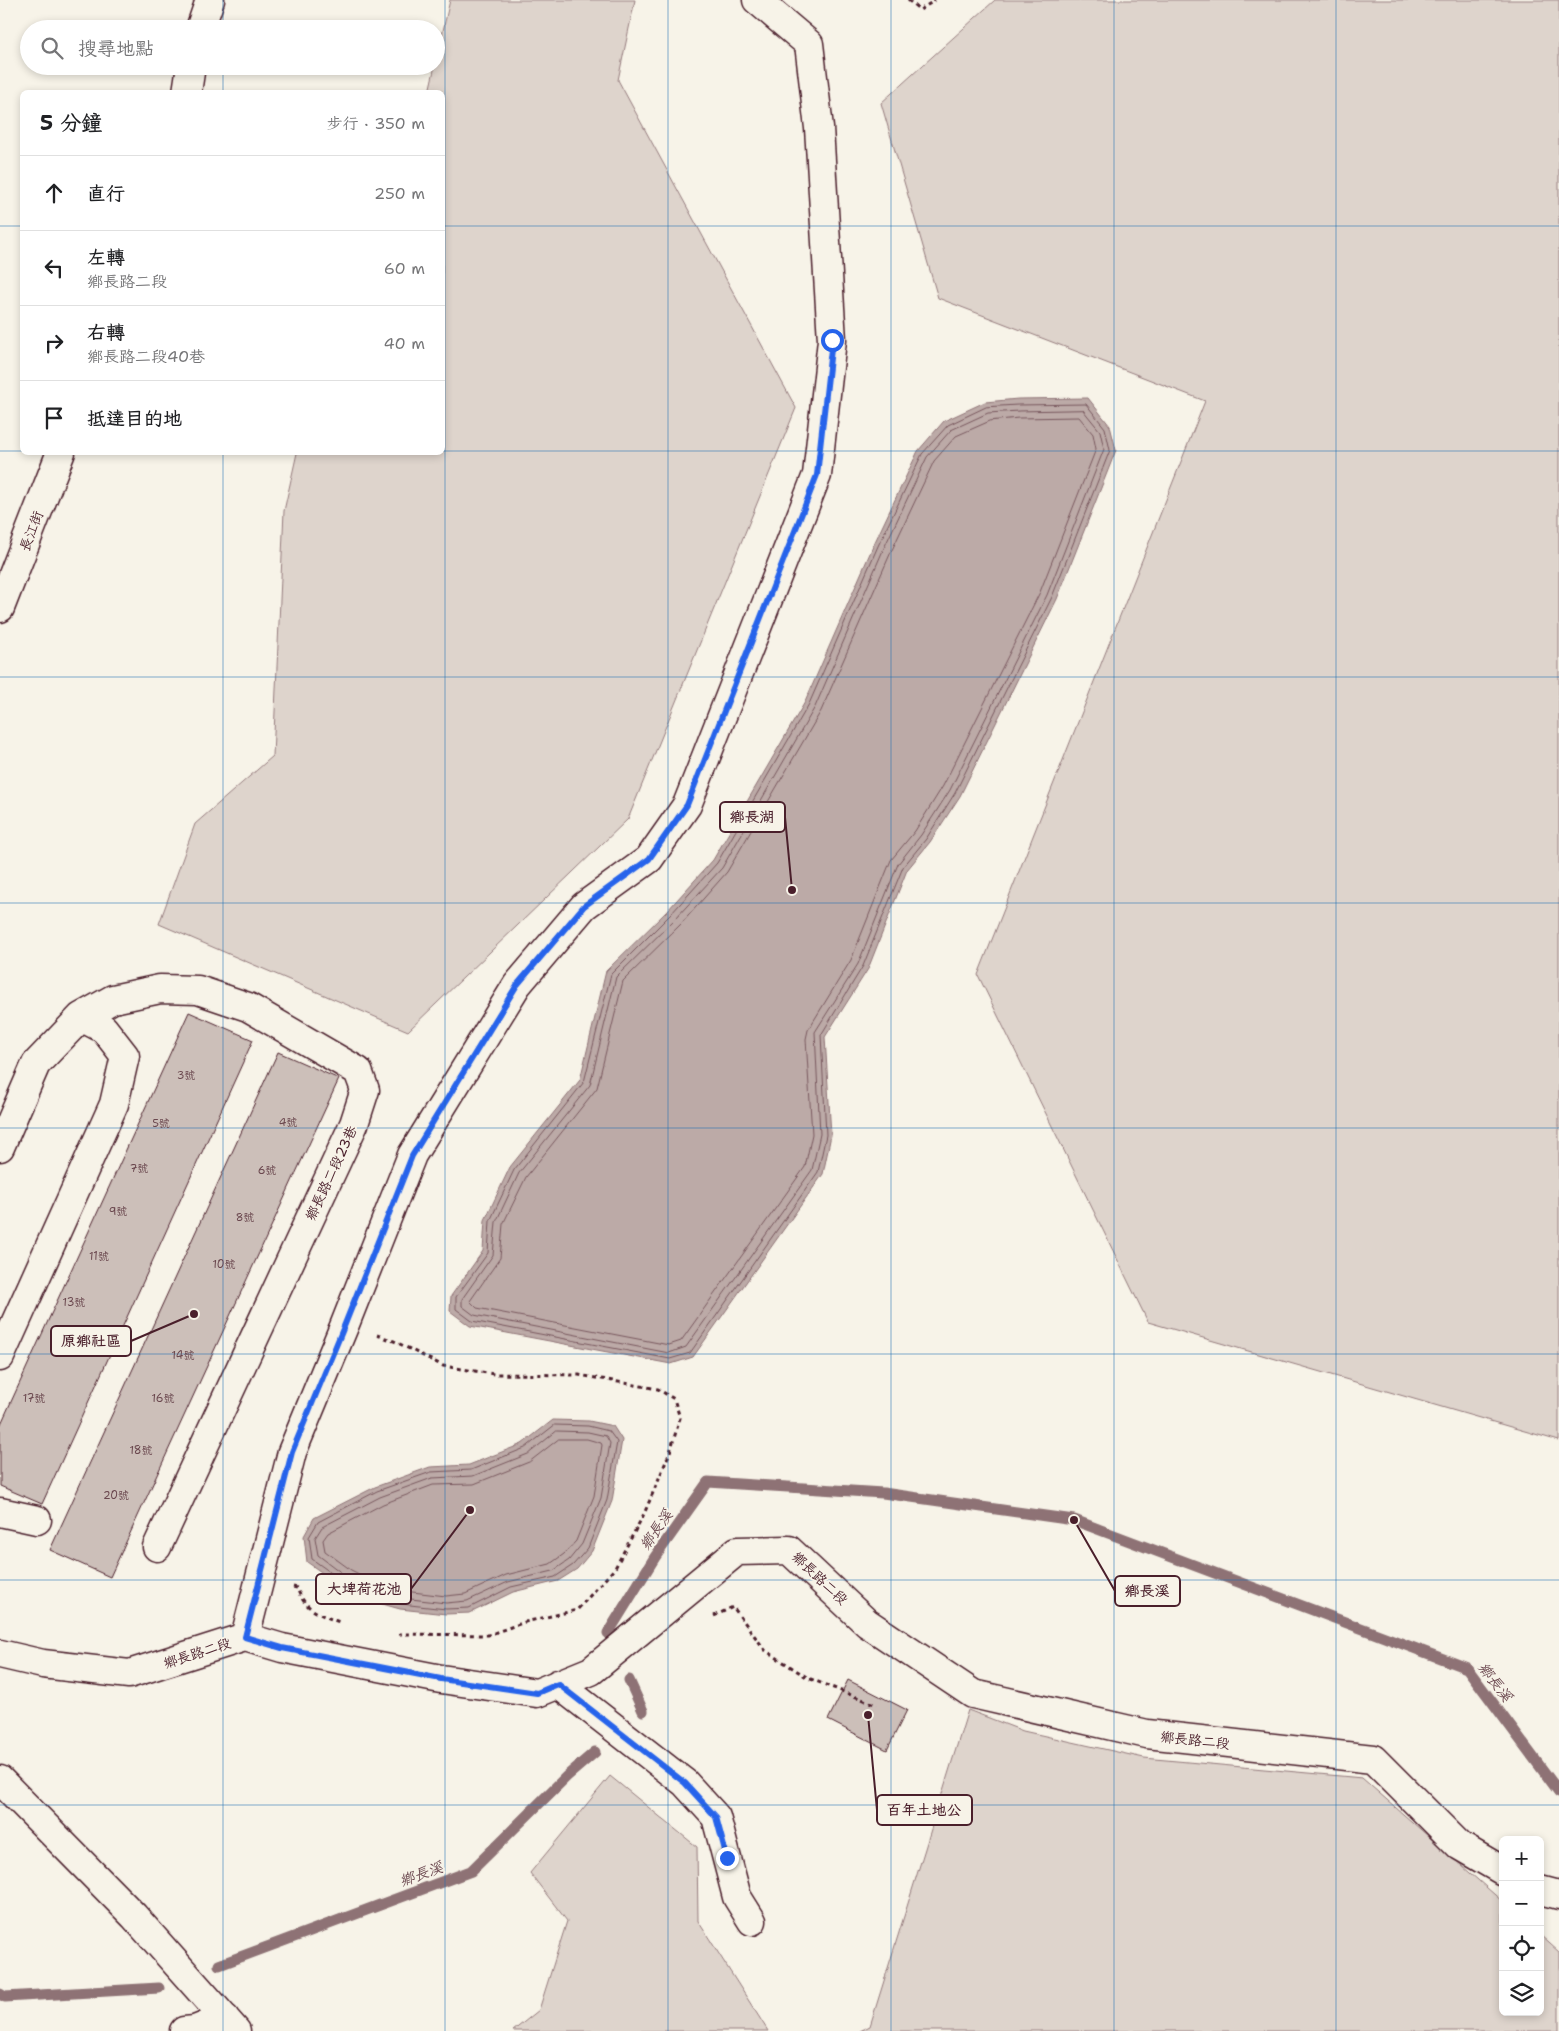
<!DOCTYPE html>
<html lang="zh-TW">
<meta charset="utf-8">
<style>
:root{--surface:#fff;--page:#f2f2f2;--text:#202124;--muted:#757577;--line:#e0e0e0}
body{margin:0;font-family:"Shantell Sans","LXGW WenKai TC",sans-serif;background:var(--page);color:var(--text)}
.controls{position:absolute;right:15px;bottom:15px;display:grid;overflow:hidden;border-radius:8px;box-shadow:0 2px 8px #0003}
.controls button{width:45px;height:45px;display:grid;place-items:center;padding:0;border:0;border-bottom:1px solid var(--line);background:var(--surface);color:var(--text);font:25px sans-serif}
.stop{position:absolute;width:15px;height:15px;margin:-11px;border:4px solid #2563eb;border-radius:50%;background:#fff}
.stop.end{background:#2563eb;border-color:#fff;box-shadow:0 1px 5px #0008}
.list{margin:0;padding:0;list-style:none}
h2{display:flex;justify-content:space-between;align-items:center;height:65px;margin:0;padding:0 20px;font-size:21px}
h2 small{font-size:16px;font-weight:400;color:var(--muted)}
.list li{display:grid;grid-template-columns:32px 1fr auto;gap:15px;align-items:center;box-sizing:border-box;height:75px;padding:0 20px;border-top:1px solid var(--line)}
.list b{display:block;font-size:19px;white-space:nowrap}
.list p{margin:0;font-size:16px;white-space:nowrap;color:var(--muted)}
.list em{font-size:16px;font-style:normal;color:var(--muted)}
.icon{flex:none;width:28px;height:28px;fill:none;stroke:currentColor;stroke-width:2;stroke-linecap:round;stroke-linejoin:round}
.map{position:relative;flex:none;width:1559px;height:2031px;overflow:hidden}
.search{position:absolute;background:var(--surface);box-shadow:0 2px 8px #0003;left:20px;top:20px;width:425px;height:55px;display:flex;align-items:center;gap:12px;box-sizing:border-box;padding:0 18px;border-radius:28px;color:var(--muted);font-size:19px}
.panel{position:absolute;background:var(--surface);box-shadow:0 2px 8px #0003;left:20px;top:90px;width:425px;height:365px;border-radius:8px}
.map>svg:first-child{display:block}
.green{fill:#ded4cc;stroke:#947a7c}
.water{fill:#bcaaa7;stroke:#8e7275}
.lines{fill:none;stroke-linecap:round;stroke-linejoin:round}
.shore{stroke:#78575d;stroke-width:1}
.stream{stroke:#8e7275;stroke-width:11}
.building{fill:#ccbfb9;stroke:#4a1f2b}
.minor-casing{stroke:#4a1f2b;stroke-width:31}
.path{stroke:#4a1f2b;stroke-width:3;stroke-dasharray:4 4;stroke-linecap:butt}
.minor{stroke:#f7f3e8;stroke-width:28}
.route{stroke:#2563eb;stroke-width:6}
.grid{fill:none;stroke:#1f6fb2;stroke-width:1;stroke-opacity:0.55}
.labels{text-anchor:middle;stroke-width:4;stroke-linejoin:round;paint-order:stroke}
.number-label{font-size:11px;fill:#6a474e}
.street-label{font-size:14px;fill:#4a1f2b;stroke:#f7f3e8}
.water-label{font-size:15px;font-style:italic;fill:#6c4950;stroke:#f7f3e8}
.leader{fill:none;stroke:#4a1f2b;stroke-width:2}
.callout-dot{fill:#4a1f2b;stroke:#f7f3e8;stroke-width:2}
.callout{fill:#f7f3e8;stroke:#4a1f2b;stroke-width:2}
.callout-label{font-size:15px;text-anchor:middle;font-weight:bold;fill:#4a1f2b}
</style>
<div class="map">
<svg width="1559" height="2031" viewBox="0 0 1559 2031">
<rect width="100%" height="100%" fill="#f7f3e8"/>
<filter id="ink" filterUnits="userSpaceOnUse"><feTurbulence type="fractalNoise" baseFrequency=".02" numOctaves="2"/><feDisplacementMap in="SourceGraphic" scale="10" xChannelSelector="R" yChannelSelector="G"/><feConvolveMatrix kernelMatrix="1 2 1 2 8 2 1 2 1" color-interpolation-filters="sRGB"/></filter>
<g filter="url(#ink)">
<path class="green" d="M450,0h185l-17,80 178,328 -168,411 -220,212 -249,-107 36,-100 78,-68 11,-245 13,-58 145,-1v-360h-13z
M995,0h564v1441l-411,-119 -170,-347 227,-574 -267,-103 -57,-195z
M968,1710l55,21 121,27 218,20 141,124v110h37v-77l19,17v79h-699l10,-5z
M610,1776l87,71 1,74 70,110h-255l26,-21 28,-89 -37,-48z"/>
<path class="water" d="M1088,398l22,28 6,24 -59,149 -97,197 -30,46 -23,28 -39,99 -43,68 6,98 -8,39 -130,183 -22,7 -201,-38 -20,-15 1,-15 32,-45 2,-31 25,-53 70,-87 26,-109 61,-60 46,-51 92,-158 69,-158 44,-93 26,-30 41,-19 33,-3z
M553,1420l36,1 24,5 9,14 -10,61 -20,50 -15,18 -19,12 -45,11 -43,21 -24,1 -46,-5 -28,-8 -31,-15 -34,-24 -3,-26 10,-18 61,-31 55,-20 39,-2 53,-21z"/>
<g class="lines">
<path class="shore" d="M1018,405l68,-1 19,24 5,22 -58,147 -97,196 -29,46 -23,28 -40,99 -42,69 5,100 -8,37 -128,181 -20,6 -198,-38 -16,-12v-12l32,-44 2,-32 24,-51 70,-88 27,-108 60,-60 46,-51 92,-159 69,-158 44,-92 26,-29 38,-18z
M1083,410l17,21 4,18 -57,146 -97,195 -29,45 -23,29 -40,100 -43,68 5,102 -8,36 -126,177 -17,6 -195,-38 -12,-9v-7l31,-44 3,-33 23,-49 71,-88 26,-108 59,-58 47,-51 93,-161 69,-159 43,-91 24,-27 37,-17 31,-2z
M1019,418l60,-1 14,17 3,15 -56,143 -97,194 -28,45 -24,29 -40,100 -43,70 -2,9 6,95 -7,33 -124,174 -12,4 -192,-37 -7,-7 30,-43 3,-34 23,-47 71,-89 26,-107 58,-57 46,-52 94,-161 70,-159 43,-91 22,-25 34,-15z
M555,1425l33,1 21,5 8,11 -10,58 -19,48 -15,17 -18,12 -44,10 -42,21 -23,1 -45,-5 -27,-8 -30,-14 -32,-23 -3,-22 9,-15 59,-31 54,-19 40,-2 54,-22z
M557,1431l31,1 18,4 4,7 -9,55 -19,46 -13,16 -16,11 -45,11 -41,19 -21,2 -44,-5 -25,-7 -30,-14 -29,-22 -3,-17 7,-11 58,-30 52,-19 41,-2 55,-22z
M559,1439h28l14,4 1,2 -8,51 -18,45 -12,13 -14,10 -44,11 -41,19 -19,2 -42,-5 -25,-7 -28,-14 -26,-19 -2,-11 5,-7 55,-29 50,-19 41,-1 55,-22z"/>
<path class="stream" d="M608,1633l47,-76 53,-75 175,11 191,27 393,148 92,124
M629,1680l14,31
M219,1965l252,-94 96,-95 28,-24
M0,1994l5,3 154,-9"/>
</g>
<path class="building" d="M189,1012l64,28 -211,464 -42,-18v-60z
M278,1052l61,27 -229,498 -60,-27z
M848,1680l59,30 -20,40 -59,-30z"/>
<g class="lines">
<g class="minor-casing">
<path id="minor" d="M200,29l10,-29
M187,92l4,-26
M0,608l61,-156
M0,1147l36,-83 45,-47 32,-18 47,-10 38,1 50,17 110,64 7,19 -11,34 -197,423
M0,1357l114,-253 11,-48 -21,-27 -23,-12
M0,1512l37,8
M245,1637l47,-185 53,-128 67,-169 105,-170 67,-79 65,-47 38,-54 130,-330 15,-135 -13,-212 -10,-84 -52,-44
M0,1654l43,10 86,10 116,-37 37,11 159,31 96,14 54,-22 146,-120 52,-1 78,73 106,71 174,40 226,25 87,87 43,25
M558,1684l127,99 31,34 21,80 15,24
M0,1780l134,136 102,115
M1540,1890l19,5
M184,2031l11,-1 30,-12"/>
</g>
<path class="path" d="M908,0l12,10 15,-10
M377,1335l17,6 49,25 51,8 85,1 79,14 16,10 6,19 -10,34 -26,62 -29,54 -38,42 -52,12 -37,13 -89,-1
M293,1587l4,1c8,23 24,27 45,35
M714,1616l19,-9 32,43 43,28 69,27"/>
<use href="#minor" class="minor"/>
</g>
</g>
<g class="lines" filter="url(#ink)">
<path class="route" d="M727,1858l-11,-41 -31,-34 -127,-99 -21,9 -96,-14 -159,-31 -37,-11 47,-185 53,-128 67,-168 105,-171 67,-79 65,-47 38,-54 130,-330 15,-135"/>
</g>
<path class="grid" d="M223,0v29M445,0v2031M668,0v2031M891,0v2031M1114,0v2031M1336,0v2031M223,66v26M0,226h22M442,226h1117M0,451h22M442,451h1117M223,452v1579M0,677h1559M0,903h1559M0,1128h1559M0,1354h1559M0,1580h1559M0,1805h1559"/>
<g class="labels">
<g class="number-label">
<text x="186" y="1079">3號</text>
<text x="288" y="1126">4號</text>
<text x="161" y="1127">5號</text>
<text x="139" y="1172">7號</text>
<text x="267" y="1174">6號</text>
<text x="118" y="1215">9號</text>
<text x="245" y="1221">8號</text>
<text x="99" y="1260">11號</text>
<text x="224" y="1268">10號</text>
<text x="74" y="1306">13號</text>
<text x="183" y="1359">14號</text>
<text x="34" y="1402">17號</text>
<text x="163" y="1402">16號</text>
<text x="141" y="1454">18號</text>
<text x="116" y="1499">20號</text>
</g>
<g class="street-label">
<text transform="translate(31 531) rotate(-69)" y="5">長江街</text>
<text transform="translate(331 1173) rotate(-65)" y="5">鄉長路二段23巷</text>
<text transform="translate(820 1578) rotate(43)" y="5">鄉長路二段</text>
<text transform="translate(197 1653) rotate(-18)" y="5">鄉長路二段</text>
<text transform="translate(1195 1740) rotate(6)" y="5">鄉長路二段</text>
</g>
<g class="water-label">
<text transform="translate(656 1530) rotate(-55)" y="5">鄉長溪</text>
<text transform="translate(1495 1682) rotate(52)" y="5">鄉長溪</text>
<text transform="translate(421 1874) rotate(-20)" y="5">鄉長溪</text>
</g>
</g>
<path class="leader" d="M792 890L785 817M194 1314L131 1341M470 1510L411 1589M1074 1520L1115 1591M868 1715L877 1810"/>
<g class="callout-dot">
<circle cx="792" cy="890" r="5"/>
<circle cx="194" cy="1314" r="5"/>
<circle cx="470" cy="1510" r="5"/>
<circle cx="1074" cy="1520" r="5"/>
<circle cx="868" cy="1715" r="5"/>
</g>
<g class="callout">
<rect x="720" y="802" width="65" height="30" rx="5"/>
<rect x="51" y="1326" width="80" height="30" rx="5"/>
<rect x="316" y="1574" width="95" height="30" rx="5"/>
<rect x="1115" y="1576" width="65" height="30" rx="5"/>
<rect x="877" y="1795" width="95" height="30" rx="5"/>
</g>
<g class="callout-label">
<text x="752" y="822">鄉長湖</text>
<text x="91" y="1346">原鄉社區</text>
<text x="364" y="1594">大埤荷花池</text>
<text x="1147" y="1596">鄉長溪</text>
<text x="924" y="1815">百年土地公</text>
</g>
</svg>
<div class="controls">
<button>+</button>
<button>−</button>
<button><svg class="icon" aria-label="locate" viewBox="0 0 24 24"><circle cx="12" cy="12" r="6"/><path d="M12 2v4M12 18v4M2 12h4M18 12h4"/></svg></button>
<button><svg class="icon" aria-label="layers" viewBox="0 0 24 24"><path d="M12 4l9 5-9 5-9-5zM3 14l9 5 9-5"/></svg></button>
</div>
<div class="stop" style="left:832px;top:340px"></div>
<div class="stop end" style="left:727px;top:1858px"></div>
<div class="search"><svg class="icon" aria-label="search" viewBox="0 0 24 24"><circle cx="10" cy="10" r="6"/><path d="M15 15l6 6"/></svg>搜尋地點</div>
<section class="panel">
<h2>5 分鐘<small>步行 · 350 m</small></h2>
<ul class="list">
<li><svg class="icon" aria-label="ahead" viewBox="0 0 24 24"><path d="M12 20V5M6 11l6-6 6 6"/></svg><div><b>直行</b></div><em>250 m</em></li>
<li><svg class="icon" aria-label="left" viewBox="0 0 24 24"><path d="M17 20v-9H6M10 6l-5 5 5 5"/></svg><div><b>左轉</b><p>鄉長路二段</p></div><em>60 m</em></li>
<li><svg class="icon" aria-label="right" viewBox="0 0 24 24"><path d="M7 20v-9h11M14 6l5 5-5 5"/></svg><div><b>右轉</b><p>鄉長路二段40巷</p></div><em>40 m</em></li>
<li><svg class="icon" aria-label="arrive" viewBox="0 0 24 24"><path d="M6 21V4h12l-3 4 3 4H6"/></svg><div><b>抵達目的地</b></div></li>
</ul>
</section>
</div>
